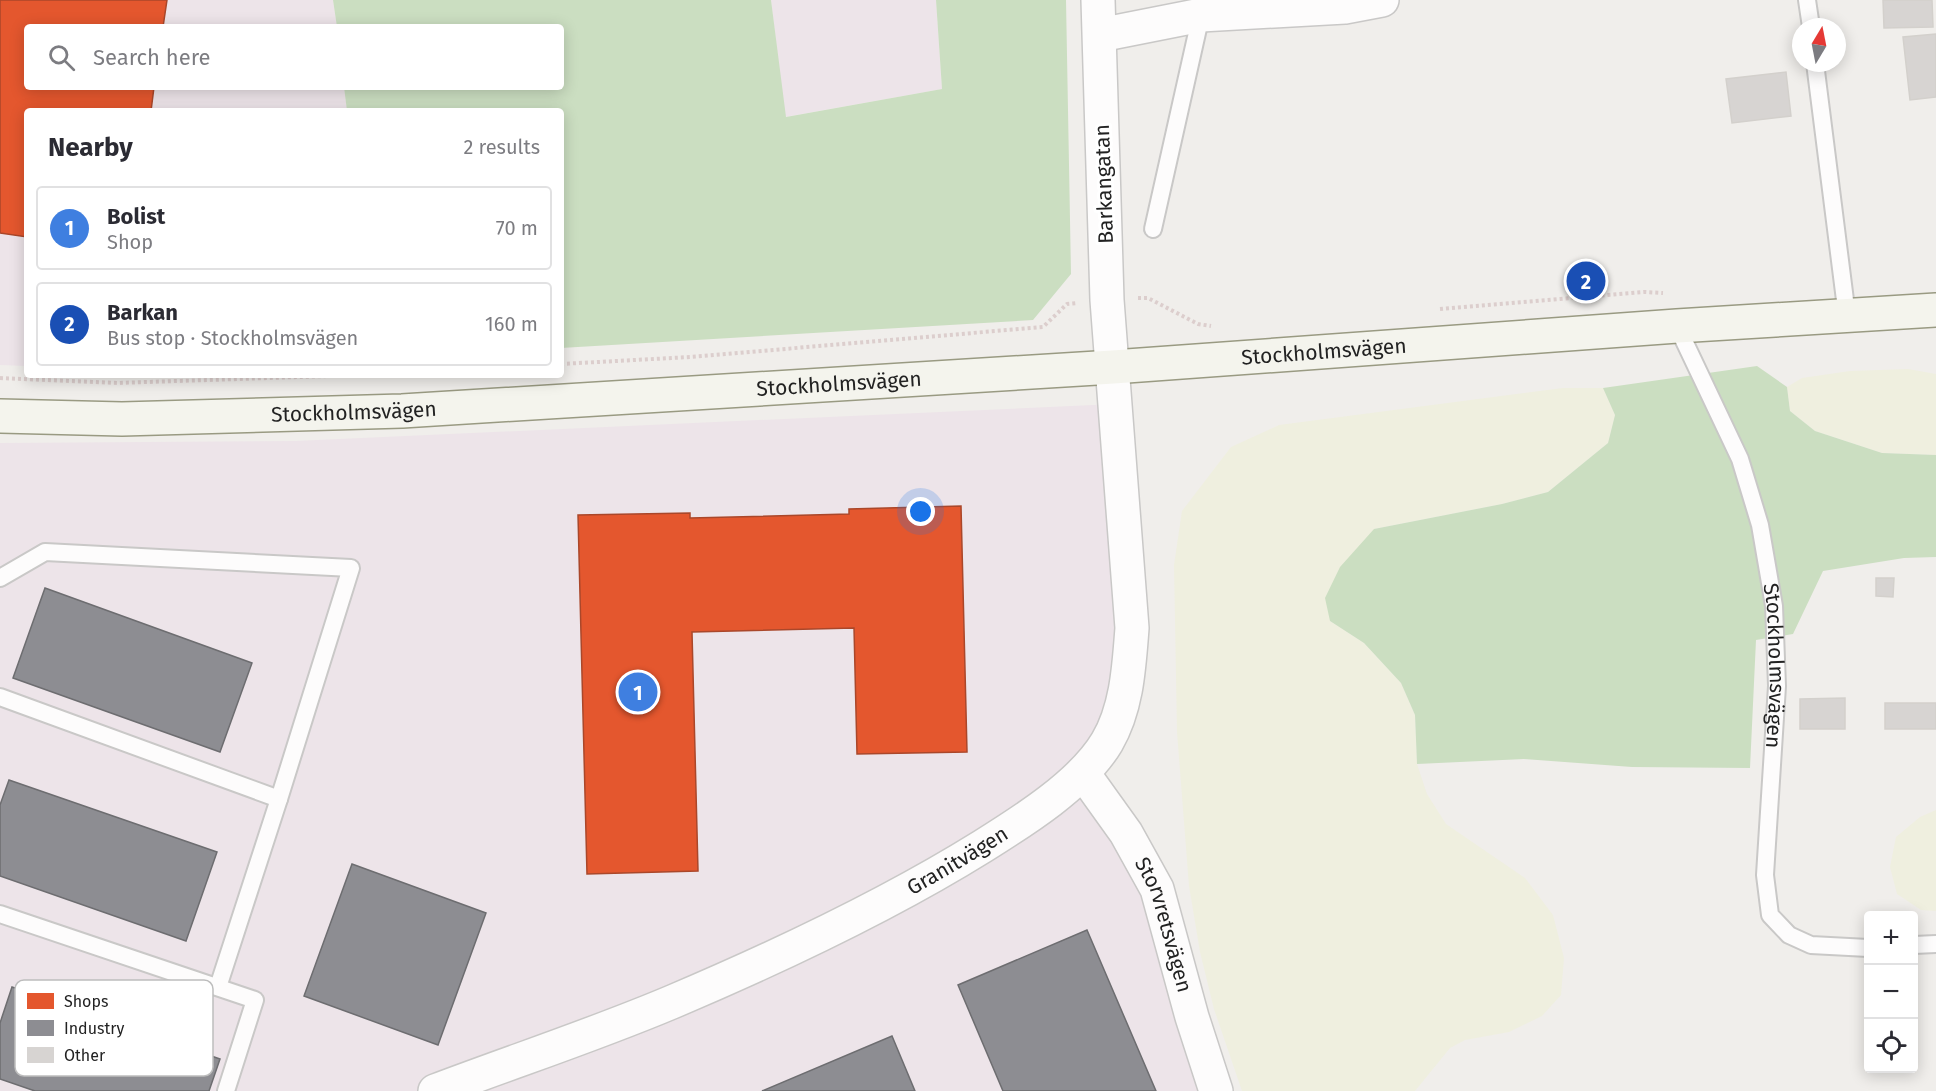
<!DOCTYPE html>
<meta charset="utf-8">
<style>
:root{--surface:#fff;--page:#f2f2f3;--text:#2b2b33;--muted:#7c7c81;--line:#e1e1e2;--accent:#ea580c}
body{margin:0;font-family:"Fira Sans",sans-serif;background:var(--page);color:var(--text)}
.controls{position:absolute;right:18px;bottom:18px;display:grid;overflow:hidden;border-radius:6px;box-shadow:0 3px 15px #0003}
.controls button{width:54px;height:54px;display:grid;place-items:center;padding:0;border:0;border-bottom:2px solid var(--line);background:var(--surface);color:var(--text);font:30px sans-serif}
.compass{position:absolute;left:1792px;top:18px;width:54px;height:54px;border-radius:50%;background:var(--surface);box-shadow:0 3px 15px #0003;rotate:10deg}
.you{position:absolute;left:921px;top:512px;width:21px;height:21px;margin:-15px;border:4px solid #fff;border-radius:50%;background:#1a73e8;box-shadow:0 0 0 9px #1a73e833}
.badge{display:grid;place-items:center;width:39px;height:39px;border-radius:50%;background:var(--accent);color:#fff;font-size:20px;font-weight:700}
.pin{position:absolute;translate:-50% -50%;border:3px solid #fff;box-shadow:0 2px 6px #0006}
.list{margin:0;padding:0;list-style:none}
h2{display:flex;justify-content:space-between;align-items:center;height:78px;margin:0;padding:0 24px;font-size:26px}
h2 small{font-size:20px;font-weight:400;color:var(--muted)}
.list li{display:grid;grid-template-columns:39px 1fr auto;gap:18px;align-items:center;box-sizing:border-box;height:84px;margin:0 12px 12px;padding:0 12px;border:2px solid var(--line);border-radius:6px}
.list b{display:block;font-size:22px;white-space:nowrap}
.list p{margin:0;font-size:20px;white-space:nowrap;color:var(--muted)}
.list em{font-size:20px;font-style:normal;color:var(--muted)}
.icon{flex:none;width:33px;height:33px;fill:none;stroke:currentColor;stroke-width:2;stroke-linecap:round;stroke-linejoin:round}
.map{position:relative;flex:none;width:1936px;height:1091px;overflow:hidden}
.search{position:absolute;background:var(--surface);box-shadow:0 3px 15px #0003;left:24px;top:24px;width:540px;height:66px;display:flex;align-items:center;gap:15px;box-sizing:border-box;padding:0 21px;border-radius:6px;color:var(--muted);font-size:22px}
.panel{position:absolute;background:var(--surface);box-shadow:0 3px 15px #0003;left:24px;top:108px;width:540px;height:270px;border-radius:6px}
.map>svg:first-child{display:block}
.industrial{fill:#ede4e9}
.farmland{fill:#efefdf}
.forest{fill:#cbdec1}
.shops{fill:#e4572e;stroke:#aa472a;stroke-width:1.5}
.industry{fill:#8d8d92;stroke:#6d6d70;stroke-width:1.5}
.building{fill:#d7d4d2;stroke:#d3d0cc;stroke-width:1.5}
.lines{fill:none;stroke-linecap:round;stroke-linejoin:round}
.lane-casing{stroke:#c9c8c7;stroke-width:20}
.street-casing{stroke:#c9c8c7;stroke-width:36}
.secondary-casing{stroke:#999a82;stroke-width:36}
.path{stroke:#dccecd;stroke-width:4;stroke-dasharray:3 3;stroke-linecap:butt}
.lane{stroke:#fdfcfc;stroke-width:16}
.street{stroke:#fdfcfc;stroke-width:33}
.secondary{stroke:#f4f4ed;stroke-width:33}
.labels{text-anchor:middle;stroke-width:6;stroke-linejoin:round;paint-order:stroke}
.street-label{font-size:21px;fill:#222;stroke:#fff}
.key{fill:#fff;stroke:#bdbdbd;stroke-width:1.5}
.key-label{font-size:16px;fill:#222}
</style>
<div class="map">
<svg width="1936" height="1091" viewBox="0 0 1936 1091">
<rect width="100%" height="100%" fill="#f0eeeb"/>
<path class="industrial" d="M0,0h333l4,27h-310v60h317l3,24h-320v255l-27,-1z
M771,0h165l6,89 -157,28z
M1115,404l17,224 -49,145 43,60 90,258h-1216v-648l295,-2z"/>
<path class="farmland" d="M1908,369l28,5v81l-54,-2 -67,-22 -25,-20 -3,-24 15,-9 48,-7z
M1563,388h40l12,27 -7,28 -60,49 -46,12 -128,25 -44,92 34,22 37,40 14,32 2,49 10,30 19,30 79,54 28,37 11,43 -3,37 -19,21 -33,16 -44,8 -15,8 -35,43h-173l-28,-82 -14,-57 -11,-66 -12,-154 -3,-167 8,-54 49,-64 48,-22z
M1936,810v101l-15,-1 -24,-16 -7,-27 6,-30 24,-20z"/>
<path class="forest" d="M333,0h438l15,117 156,-28 -6,-89h130l5,274 -38,46 -472,28v-237h-214l-3,-24h217v-60h-224z
M1757,366l30,21 3,24 25,20 67,22 54,2v102l-32,1 -81,13 -30,63 -37,6 -6,128 -118,-1 -108,-8 -107,5 -2,-49 -14,-32 -37,-40 -34,-22 -5,-23 15,-31 34,-38 128,-25 46,-12 60,-49 7,-28 -12,-27z"/>
<path class="shops" d="M0,0h167l-4,27h-136v60h127l-3,24h-124v126l-27,-4z
M961,506l6,246 -110,2 -3,-126 -162,4 6,239 -111,3 -9,-359 112,-2v5l159,-4v-5z"/>
<path class="industry" d="M45,588l207,75 -32,89 -207,-74z
M9,780l208,72 -31,89 -186,-65v-71z
M352,864l134,49 -48,132 -134,-49z
M1087,930l69,161h-153l-45,-106z
M12,987l208,72 -11,32h-174l-35,-12v-56z
M892,1036l23,55h-153z"/>
<path class="building" d="M1883,0h49l1,27 -49,1z
M1936,34v63l-26,3 -7,-63z
M1786,72l5,44 -59,7 -6,-44z
M1876,578h18l-1,19 -17,-1z
M1845,698v31h-45v-30z
M1885,703h51v26h-51z"/>
<g class="lines">
<g class="lane-casing">
<g id="lane">
<path d="M1807,0l4,27"/>
<path d="M1815,63l32,253"/>
<path d="M1153,229l48,-214"/>
<path id="s1" d="M1677,326l63,133 20,66 14,81 3,80 -12,189 5,40 19,20 22,10 57,3"/>
<path d="M0,578l45,-26 306,16 -72,231 -279,-102"/>
<path d="M0,914l255,86 -29,91"/>
<path d="M1914,945l22,-1"/>
<path d="M218,987l61,-188"/>
</g>
</g>
<g class="street-casing">
<g id="street">
<path d="M1100,35l101,-20 144,-8 37,-7"/>
<path id="s2" d="M1083,773l43,60 31,56 35,128 24,74"/>
<path id="s3" d="M435,1091c79,-30 159,-56 237,-89 106,-45 213,-95 311,-156 40,-25 99,-62 124,-104 20,-34 22,-75 25,-114l-25,-328 -9,-300"/>
</g>
</g>
<g class="secondary-casing">
<g id="secondary">
<path id="s4" d="M0,416l122,3 280,-8 711,-44 564,-41 259,-16"/>
</g>
</g>
<path class="path" d="M1138,298h10l50,26 13,2
M1440,309l204,-17 19,1
M561,364l129,-7 353,-30 24,-23 10,-1
M0,378l117,5 242,-8"/>
<use href="#lane" class="lane"/>
<use href="#street" class="street"/>
<use href="#secondary" class="secondary"/>
</g>
<g class="labels">
<g class="street-label">
<text transform="translate(1104 184) rotate(-92)" y="7">Barkangatan</text>
<text dy="7" stroke="none"><textPath href="#s4" startOffset="1326">Stockholmsvägen</textPath></text>
<text dy="7" stroke="none"><textPath href="#s4" startOffset="840">Stockholmsvägen</textPath></text>
<text dy="7" stroke="none"><textPath href="#s4" startOffset="354">Stockholmsvägen</textPath></text>
<text dy="7" stroke="none"><textPath href="#s1" startOffset="358">Stockholmsvägen</textPath></text>
<text dy="7" stroke="none"><textPath href="#s3" startOffset="572">Granitvägen</textPath></text>
<text dy="7" stroke="none"><textPath href="#s2" startOffset="174">Storvretsvägen</textPath></text>
</g>
</g>
<rect x="15" y="980" width="198" height="96" rx="9" class="key"/>
<rect x="27" y="993" width="27" height="16" fill="#e4572e"/>
<rect x="27" y="1020" width="27" height="16" fill="#8d8d92"/>
<rect x="27" y="1047" width="27" height="16" fill="#d7d4d2"/>
<g class="key-label">
<text x="64" y="1007">Shops</text>
<text x="64" y="1034">Industry</text>
<text x="64" y="1061">Other</text>
</g>
</svg>
<div class="controls">
<button>+</button>
<button>−</button>
<button><svg class="icon" aria-label="locate" viewBox="0 0 24 24"><circle cx="12" cy="12" r="6"/><path d="M12 2v4M12 18v4M2 12h4M18 12h4"/></svg></button>
</div>
<svg class="compass" viewBox="-18 -18 36 36"><path d="M0-13l5 13h-10z" fill="#e53935"/><path d="M0 13l5-13h-10z" fill="#7c7c81"/></svg>
<div class="you"></div>
<div class="pin badge" style="left:638px;top:692px;background:#3f7fe0">1</div>
<div class="pin badge" style="left:1586px;top:281px;background:#1a4fb4">2</div>
<div class="search"><svg class="icon" aria-label="search" viewBox="0 0 24 24"><circle cx="10" cy="10" r="6"/><path d="M15 15l6 6"/></svg>Search here</div>
<section class="panel">
<h2>Nearby<small>2 results</small></h2>
<ul class="list">
<li><span class="badge" style="background:#3f7fe0">1</span><div><b>Bolist</b><p>Shop</p></div><em>70 m</em></li>
<li><span class="badge" style="background:#1a4fb4">2</span><div><b>Barkan</b><p>Bus stop · Stockholmsvägen</p></div><em>160 m</em></li>
</ul>
</section>
</div>
